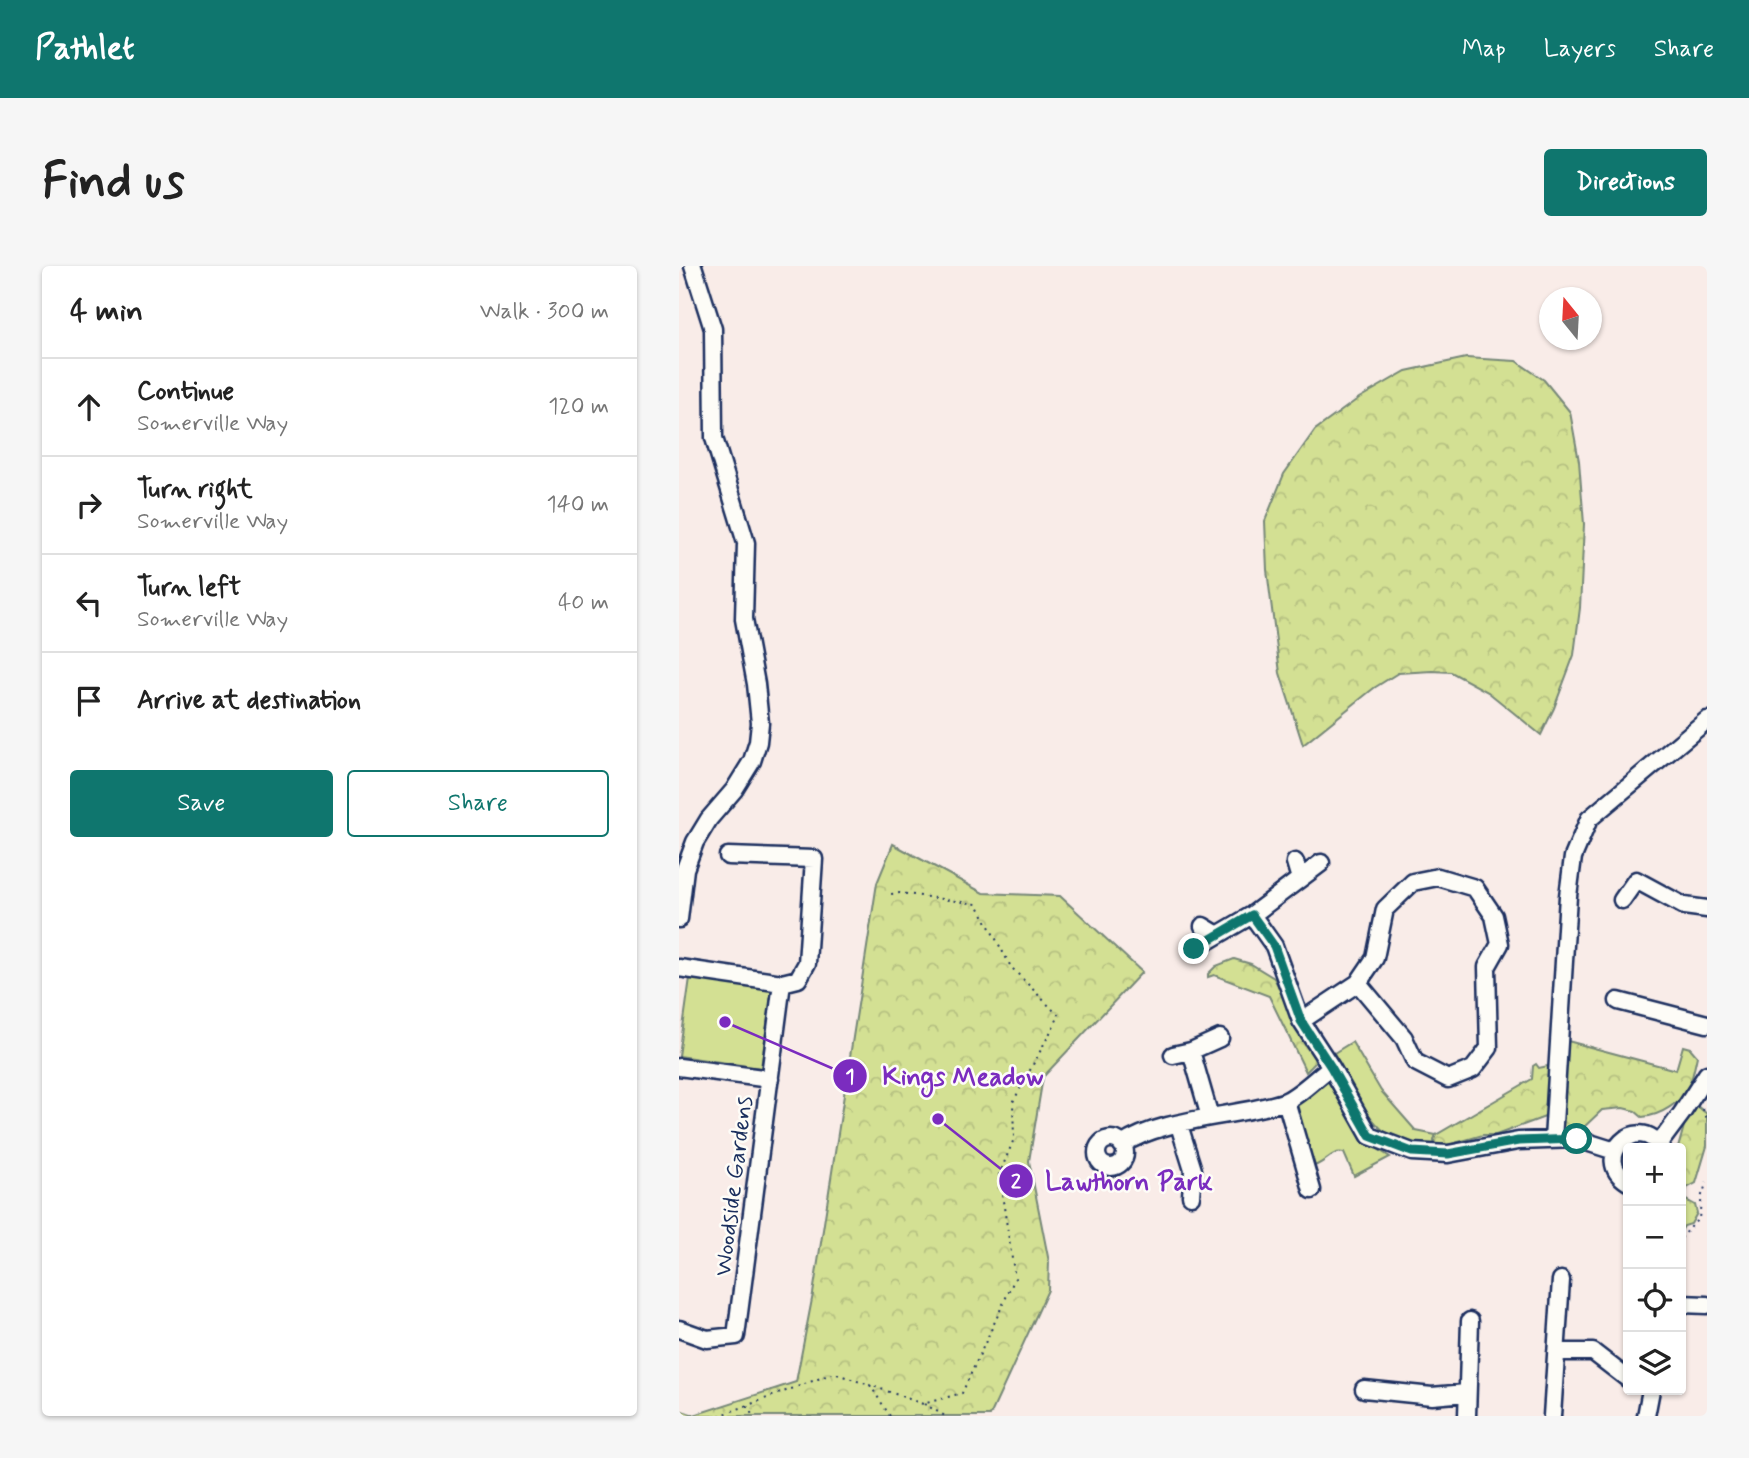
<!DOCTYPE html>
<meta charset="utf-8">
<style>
:root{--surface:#fff;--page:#f6f6f6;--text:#222;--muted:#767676;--line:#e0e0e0;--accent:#0f766e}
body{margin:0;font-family:Mynerve,sans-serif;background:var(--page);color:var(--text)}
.controls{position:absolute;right:21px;bottom:21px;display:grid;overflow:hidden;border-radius:7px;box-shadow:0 2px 5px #0004}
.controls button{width:63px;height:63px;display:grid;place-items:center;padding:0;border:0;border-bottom:2px solid var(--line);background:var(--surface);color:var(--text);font:35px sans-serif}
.compass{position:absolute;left:860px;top:21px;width:63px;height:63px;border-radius:50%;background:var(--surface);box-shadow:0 2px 5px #0004;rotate:342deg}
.stop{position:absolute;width:21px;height:21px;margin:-16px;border:5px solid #0f766e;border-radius:50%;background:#fff}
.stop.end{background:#0f766e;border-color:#fff;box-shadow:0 2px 7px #0008}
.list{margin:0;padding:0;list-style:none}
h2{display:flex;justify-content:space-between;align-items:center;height:91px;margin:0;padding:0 28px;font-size:30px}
h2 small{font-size:23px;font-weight:400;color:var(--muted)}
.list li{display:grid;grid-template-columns:46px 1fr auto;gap:21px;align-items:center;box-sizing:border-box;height:98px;padding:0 28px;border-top:2px solid var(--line)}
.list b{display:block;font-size:26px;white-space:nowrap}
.list p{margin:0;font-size:23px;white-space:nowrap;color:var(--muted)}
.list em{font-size:23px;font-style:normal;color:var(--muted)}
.actions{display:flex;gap:14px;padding:21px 28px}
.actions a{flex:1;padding:16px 0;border:2px solid var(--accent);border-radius:7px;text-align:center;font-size:24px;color:var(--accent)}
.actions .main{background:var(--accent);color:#fff}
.icon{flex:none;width:38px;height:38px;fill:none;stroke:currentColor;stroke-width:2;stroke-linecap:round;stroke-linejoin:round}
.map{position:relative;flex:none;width:1028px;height:1150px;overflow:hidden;border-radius:7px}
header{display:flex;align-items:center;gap:42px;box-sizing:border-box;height:98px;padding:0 35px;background:var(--accent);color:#fff}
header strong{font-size:33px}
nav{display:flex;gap:38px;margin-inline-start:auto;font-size:24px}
.intro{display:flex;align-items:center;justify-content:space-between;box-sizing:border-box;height:168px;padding:0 42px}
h1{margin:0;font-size:49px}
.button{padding:18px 32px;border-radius:7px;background:var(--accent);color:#fff;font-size:24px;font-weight:700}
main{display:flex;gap:42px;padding:0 42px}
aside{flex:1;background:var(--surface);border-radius:7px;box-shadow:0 2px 5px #0004}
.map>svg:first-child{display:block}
.green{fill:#d3e093;stroke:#778878;stroke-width:2}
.forest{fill:url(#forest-crowns);stroke:#778878;stroke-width:2}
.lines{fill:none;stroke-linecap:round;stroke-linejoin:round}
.minor-casing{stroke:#1b2f5e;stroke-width:21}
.path{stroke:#1b2f5e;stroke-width:2;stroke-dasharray:2 5;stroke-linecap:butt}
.minor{stroke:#fdfcf7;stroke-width:16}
.route{stroke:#0f766e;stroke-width:9}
.labels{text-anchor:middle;stroke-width:5;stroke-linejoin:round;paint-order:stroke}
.street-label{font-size:24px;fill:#1b2f5e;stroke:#fdfcf7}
.leader{fill:none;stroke:#7b2cbf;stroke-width:2.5}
.callout-dot{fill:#7b2cbf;stroke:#fdfcf7;stroke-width:2.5}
.mark-label{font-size:21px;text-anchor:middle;font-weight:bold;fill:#fff}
.callout-label{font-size:26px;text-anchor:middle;font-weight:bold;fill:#7b2cbf;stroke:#fdfcf7;stroke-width:5;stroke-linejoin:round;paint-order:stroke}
</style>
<header>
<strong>Pathlet</strong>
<nav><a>Map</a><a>Layers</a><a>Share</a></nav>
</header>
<div class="intro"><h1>Find us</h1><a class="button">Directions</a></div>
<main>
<aside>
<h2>4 min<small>Walk · 300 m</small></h2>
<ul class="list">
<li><svg class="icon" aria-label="ahead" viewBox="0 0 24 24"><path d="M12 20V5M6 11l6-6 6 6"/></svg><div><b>Continue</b><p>Somerville Way</p></div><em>120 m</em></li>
<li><svg class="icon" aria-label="right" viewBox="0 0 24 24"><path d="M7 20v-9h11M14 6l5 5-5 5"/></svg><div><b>Turn right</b><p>Somerville Way</p></div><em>140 m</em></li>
<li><svg class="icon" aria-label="left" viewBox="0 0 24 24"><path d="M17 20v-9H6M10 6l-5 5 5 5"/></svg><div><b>Turn left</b><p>Somerville Way</p></div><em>40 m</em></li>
<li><svg class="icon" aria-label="arrive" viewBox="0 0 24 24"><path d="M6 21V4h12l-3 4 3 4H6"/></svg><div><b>Arrive at destination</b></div></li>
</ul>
<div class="actions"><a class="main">Save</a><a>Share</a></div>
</aside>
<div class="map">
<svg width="1028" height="1150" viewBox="0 0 1028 1150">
<defs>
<pattern id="forest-crowns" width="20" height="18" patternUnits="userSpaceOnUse" patternTransform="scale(1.75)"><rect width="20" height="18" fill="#d3e093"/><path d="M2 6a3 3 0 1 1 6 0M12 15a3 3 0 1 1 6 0" fill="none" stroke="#b5c081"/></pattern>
</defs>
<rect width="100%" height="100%" fill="#f9ece8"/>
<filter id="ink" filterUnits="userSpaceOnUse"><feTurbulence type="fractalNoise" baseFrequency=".0143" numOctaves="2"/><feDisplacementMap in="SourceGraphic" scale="14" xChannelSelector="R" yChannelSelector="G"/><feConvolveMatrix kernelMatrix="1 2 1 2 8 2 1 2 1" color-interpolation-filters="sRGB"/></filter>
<g filter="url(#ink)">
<path class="green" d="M11,712l82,12 -11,78 -82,-12z
M673,776l29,49 35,40 20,4 -2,5 1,4 13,1c-70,11 -86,-40 -114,-92z
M645,814l5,3c17,29 31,57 61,74l-36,19 -10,-23c-12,-3 -17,9 -30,13l-6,-2 -13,-60z"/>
<path class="forest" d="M787,92l50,3 28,19 26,32 9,49 5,63 -4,84 -6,47 -20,53 -13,27 -53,-43 -37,-20 -19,-1 -34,2 -24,15 -71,57 -23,-72 -13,-103 -2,-49 19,-47 31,-44 44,-32 47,-27z
M214,578l90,49 77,3 82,76 -99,105 -14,84 20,101 -1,28 -58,126h-311v-6l15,5 102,-33 17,-88 64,-411z
M555,693l17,5 23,14 40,76 1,9 -9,9 -37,-76 -55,-21 -6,2v-3l8,-8z
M885,774l112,30 7,-24 7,2 7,8c-2,9 -4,19 -7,28 -7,18 -30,32 -48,33l-7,-6 -12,-3 -21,2 -20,19 -19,7 -6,-5z
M857,798l3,4 9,-2 3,14 -6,37 -49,18h-13l-35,10 -13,-1 -1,-4 2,-5 96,-56 1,-13z
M1012,839l6,1 10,8v32l-11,37 -9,5 -3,11 11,6 2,8 -6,11 -7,2 -3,5v-83h-3l11,-40z"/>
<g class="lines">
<g class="minor-casing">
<path id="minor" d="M616,596l5,17
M943,634l14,-20 48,26 23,3
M573,649l22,31 27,75 30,46 39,69 42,16 36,2 70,-13 59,-2 38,12
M0,653l6,-50 10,-27 14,-23 25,-29 18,-29 6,-19 2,-19 -4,-39 -12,-65 2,-76 -32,-105 -1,-109 -20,-63
M524,660l15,9
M515,683l58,-34 69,-52
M0,702l103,15 16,-4 9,-16 7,-104 -86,-3
M939,735l89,23
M622,755l57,-38 17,-25 10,-49 28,-27 25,-5 37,11 19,28 6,28 -13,23 2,81 -16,21 -25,10 -33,-17 -11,-24 -46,-55
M512,785l19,66
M494,789l18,-4 29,-13
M0,801l91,12
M607,835l26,89
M500,859l14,45 -2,26
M418 887a14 14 0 1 1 28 0a14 14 0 1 1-28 0Z
M874,874l15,-244 5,-39 16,-38 118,-99
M980,878l23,-31 25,-39
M443,879c39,-27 115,-28 161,-43 15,-5 35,-26 48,-35
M949,916c-39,-24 11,-71 33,-34
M1002,1038l26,1
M0,1063l28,10 29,-3 46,-353
M877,1086h37l35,27
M685,1123l68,7 34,-3
M788,1150l3,-95
M873,1150l9,-136
M967,1150l5,-26"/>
</g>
<path class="path" d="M1024,843l4,11
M1002,972l18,-20 3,-23 5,-13
M245,1138l21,12
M68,1140l6,10
M40,1150l115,-43 35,12
M211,1150l-20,-31 53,19 39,-11 53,-115 -16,-103 15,-36 -1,-37 46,-86 -48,-49 -34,-63 -77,-11 -9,1"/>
<use href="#minor" class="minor"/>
</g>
</g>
<g class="lines" filter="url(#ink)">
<path class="route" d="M515,683l58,-34 22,31 27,75 30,46 39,69 42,16 36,2 70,-13 59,-2"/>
</g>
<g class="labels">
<g class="street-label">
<text transform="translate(54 920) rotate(-83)" y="8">Woodside Gardens</text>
</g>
</g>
<path class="leader" d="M46 756L171 810M259 853L337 915"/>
<g class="callout-dot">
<circle cx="46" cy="756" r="7"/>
<circle cx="259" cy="853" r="7"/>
<circle cx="171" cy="810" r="18"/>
<circle cx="337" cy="915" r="18"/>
</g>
<g class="mark-label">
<text x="171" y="817">1</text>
<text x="337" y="922">2</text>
</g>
<g class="callout-label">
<text x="284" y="819">Kings Meadow</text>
<text x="450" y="924">Lawthorn Park</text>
</g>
</svg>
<div class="controls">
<button>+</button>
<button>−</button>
<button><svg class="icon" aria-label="locate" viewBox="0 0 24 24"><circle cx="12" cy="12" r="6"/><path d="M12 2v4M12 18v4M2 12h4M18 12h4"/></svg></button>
<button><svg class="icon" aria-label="layers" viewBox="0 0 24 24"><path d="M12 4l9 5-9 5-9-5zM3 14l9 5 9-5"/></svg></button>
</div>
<svg class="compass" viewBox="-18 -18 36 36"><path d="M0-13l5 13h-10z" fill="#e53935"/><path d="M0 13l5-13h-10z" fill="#767676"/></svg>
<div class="stop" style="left:898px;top:873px"></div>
<div class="stop end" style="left:515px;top:683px"></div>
</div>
</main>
